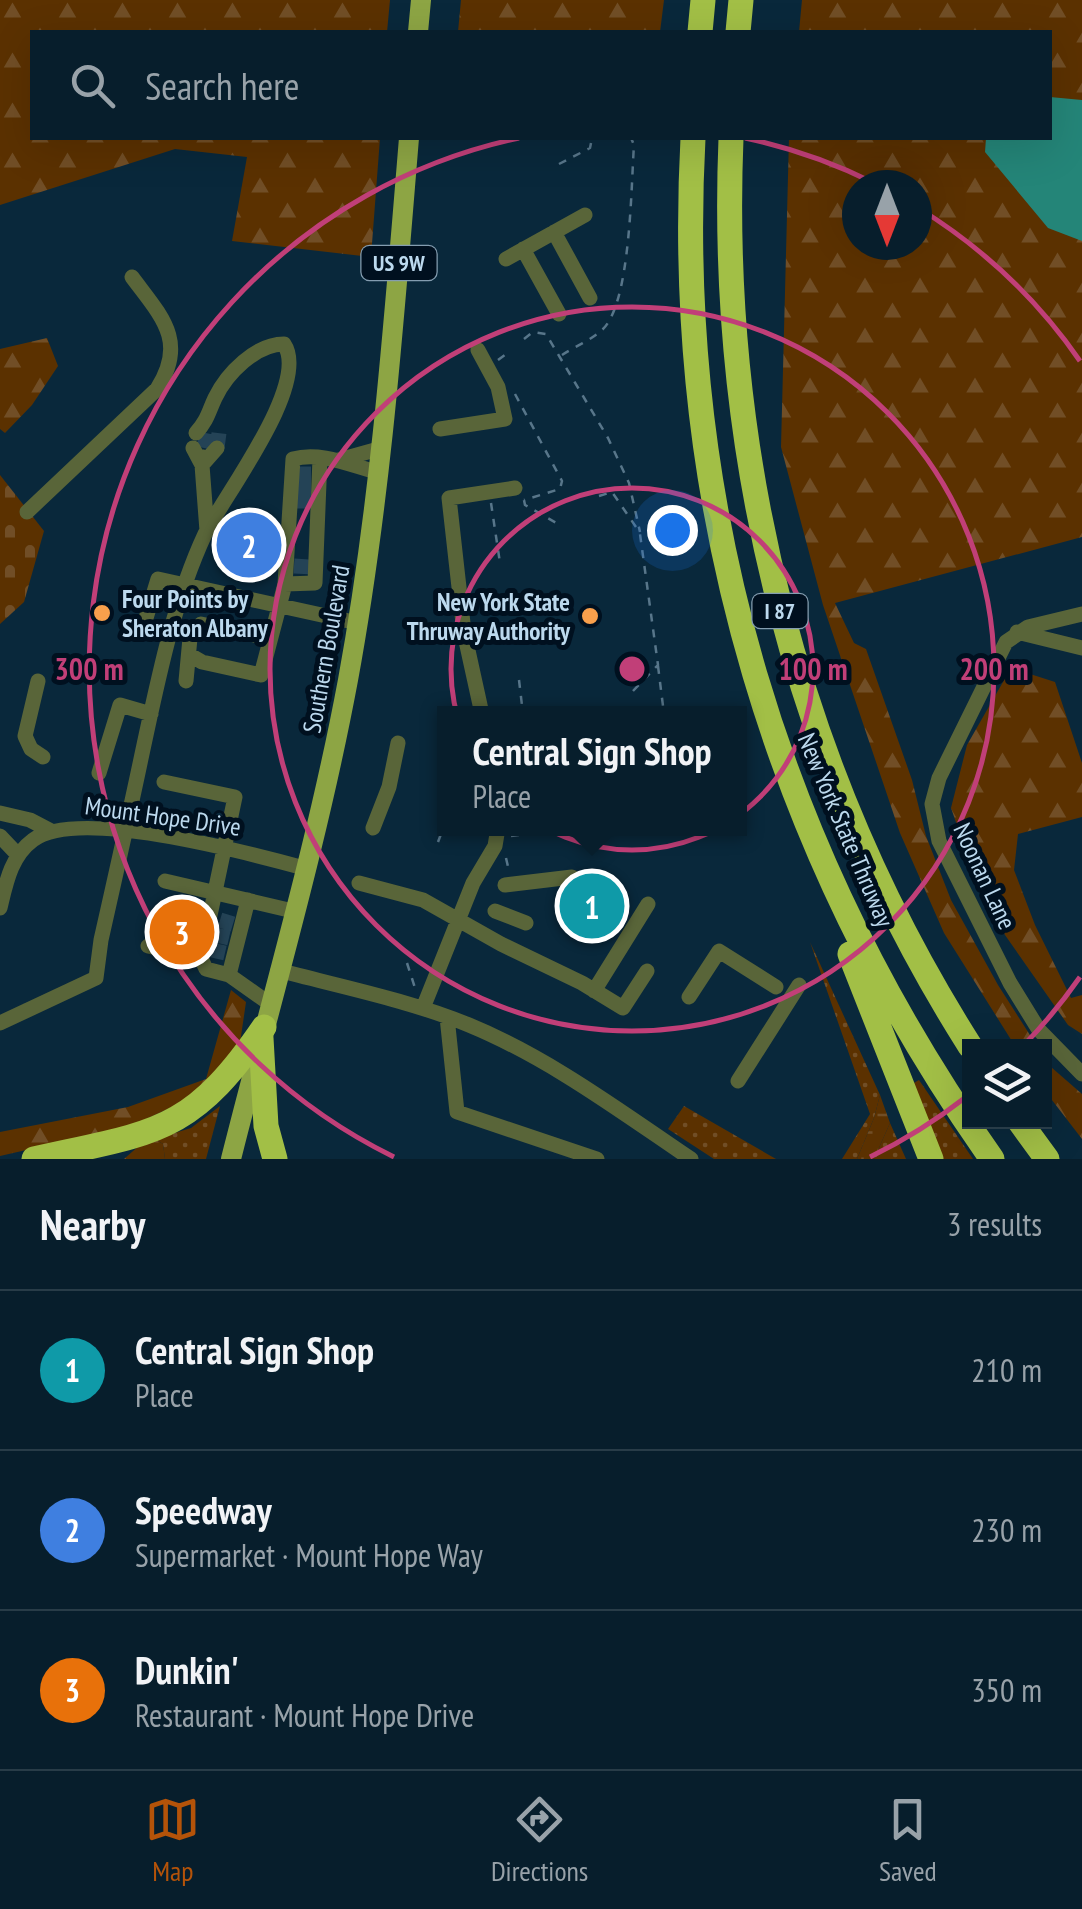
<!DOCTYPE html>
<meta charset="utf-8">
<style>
:root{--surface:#071e2c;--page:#152b38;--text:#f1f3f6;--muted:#98a2a9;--line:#283c48;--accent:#b45309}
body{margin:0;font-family:"PT Sans Narrow",sans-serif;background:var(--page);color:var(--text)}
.controls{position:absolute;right:30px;bottom:30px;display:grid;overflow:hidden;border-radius:0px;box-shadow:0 10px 40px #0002}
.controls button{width:90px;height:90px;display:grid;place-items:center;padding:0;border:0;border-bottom:2px solid var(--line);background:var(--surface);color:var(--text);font:50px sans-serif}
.compass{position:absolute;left:842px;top:170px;width:90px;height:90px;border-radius:50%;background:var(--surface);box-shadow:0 10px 40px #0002;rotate:180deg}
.you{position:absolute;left:672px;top:530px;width:35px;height:35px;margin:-25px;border:8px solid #fff;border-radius:50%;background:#1a73e8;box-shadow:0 0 0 15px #1a73e833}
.badge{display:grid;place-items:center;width:65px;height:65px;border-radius:50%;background:var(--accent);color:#fff;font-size:32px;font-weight:700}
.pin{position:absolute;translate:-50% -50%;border:5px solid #fff;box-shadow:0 2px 10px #0006}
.popup{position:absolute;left:437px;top:706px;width:310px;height:130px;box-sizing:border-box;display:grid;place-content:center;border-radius:0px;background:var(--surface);filter:drop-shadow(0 2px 8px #0005);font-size:32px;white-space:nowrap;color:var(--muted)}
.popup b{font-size:38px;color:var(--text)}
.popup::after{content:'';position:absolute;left:50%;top:100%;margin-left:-20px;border:20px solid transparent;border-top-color:var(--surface)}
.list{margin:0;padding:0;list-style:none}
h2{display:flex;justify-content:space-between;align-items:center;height:130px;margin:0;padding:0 40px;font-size:42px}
h2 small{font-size:32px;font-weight:400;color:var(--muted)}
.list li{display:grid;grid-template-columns:65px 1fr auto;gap:30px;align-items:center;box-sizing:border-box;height:160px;padding:0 40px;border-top:2px solid var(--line)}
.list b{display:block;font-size:38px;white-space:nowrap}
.list p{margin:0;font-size:32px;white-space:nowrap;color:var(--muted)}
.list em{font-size:32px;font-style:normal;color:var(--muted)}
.icon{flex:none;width:55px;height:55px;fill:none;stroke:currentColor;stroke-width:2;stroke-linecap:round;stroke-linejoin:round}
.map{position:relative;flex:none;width:1082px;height:1159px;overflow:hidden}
.search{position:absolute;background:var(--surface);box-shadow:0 10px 40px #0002;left:30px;right:30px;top:30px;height:110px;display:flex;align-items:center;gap:25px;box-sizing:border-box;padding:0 35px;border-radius:0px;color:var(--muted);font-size:38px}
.sheet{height:610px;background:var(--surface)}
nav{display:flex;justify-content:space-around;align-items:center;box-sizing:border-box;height:140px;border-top:2px solid var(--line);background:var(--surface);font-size:28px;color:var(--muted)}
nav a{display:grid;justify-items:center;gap:5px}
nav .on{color:var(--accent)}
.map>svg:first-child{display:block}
.grass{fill:url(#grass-dots)}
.forest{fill:url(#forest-firs);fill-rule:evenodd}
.wetland{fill:url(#wetland-marsh)}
.cemetery{fill:url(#cemetery-stones)}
.water{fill:#248578}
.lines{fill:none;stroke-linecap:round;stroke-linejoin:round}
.minor-tunnel{stroke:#244356;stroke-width:15;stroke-dasharray:15 8;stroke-linecap:butt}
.path{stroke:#58768a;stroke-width:2.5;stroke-dasharray:8 8;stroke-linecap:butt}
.minor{stroke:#596539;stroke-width:15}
.major{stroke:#8da544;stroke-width:20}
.highway{stroke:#a2bf46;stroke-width:25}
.ring{fill:none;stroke:#c13f78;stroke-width:5}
.poi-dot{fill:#f9a04c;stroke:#00101f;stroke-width:4}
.labels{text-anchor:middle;stroke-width:10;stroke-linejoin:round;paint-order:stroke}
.shield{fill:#00101f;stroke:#849db0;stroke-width:2.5}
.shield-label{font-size:22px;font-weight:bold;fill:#bcd9ee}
.poi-label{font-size:25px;font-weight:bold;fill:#bcd9ee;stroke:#00101f;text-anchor:start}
.street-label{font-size:25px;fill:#bcd9ee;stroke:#00101f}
.centre{fill:#c13f78;stroke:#00101f;stroke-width:5}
.ring-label{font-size:30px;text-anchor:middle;font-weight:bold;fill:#c13f78;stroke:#00101f;stroke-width:10;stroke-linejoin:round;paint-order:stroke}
</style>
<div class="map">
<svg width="1082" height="1159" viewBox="0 0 1082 1159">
<defs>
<pattern id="grass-dots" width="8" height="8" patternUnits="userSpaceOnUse" patternTransform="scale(2.5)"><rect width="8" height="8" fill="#5b3100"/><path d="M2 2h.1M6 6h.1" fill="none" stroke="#714e26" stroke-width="1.8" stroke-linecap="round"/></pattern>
<pattern id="forest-firs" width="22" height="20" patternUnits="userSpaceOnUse" patternTransform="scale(2.5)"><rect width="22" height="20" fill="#5b3100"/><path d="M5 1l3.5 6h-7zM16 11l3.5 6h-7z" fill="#714e26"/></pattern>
<pattern id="wetland-marsh" width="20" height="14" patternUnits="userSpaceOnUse" patternTransform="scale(2.5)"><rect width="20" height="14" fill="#5b3100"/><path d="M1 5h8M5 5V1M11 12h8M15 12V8" fill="none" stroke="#714e26"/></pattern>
<pattern id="cemetery-stones" width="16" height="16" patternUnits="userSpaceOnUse" patternTransform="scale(2.5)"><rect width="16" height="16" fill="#5b3100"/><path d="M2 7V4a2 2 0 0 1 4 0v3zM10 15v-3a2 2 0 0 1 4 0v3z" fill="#714e26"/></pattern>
</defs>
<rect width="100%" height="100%" fill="#09283b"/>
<path class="grass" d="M810,942l70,153 -6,23 -17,41h-15l28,-45z
M919,1080l54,79h-35l-26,-75z
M220,1106l-14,53h-41l-2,-15 -8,-5 36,-11z
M684,1106l92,53h-62l-46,-30z
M890,1123l16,36h-32z"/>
<path class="forest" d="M0,0h390l-3,32h-355v106h348l-9,119 -139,-16 15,-84 -72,-8 -175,56z
M461,0h203l-4,32h-202z
M802,0h280v537l-247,66 19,40 12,6 46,131 14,56 25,64 47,85 39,61h-22l-71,-113 -44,-100 -77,-228 -42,-158 8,-309h261v-106h-251zM857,185h60v60h-60z
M47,338l11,28 -26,39 -27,28 -5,-4v-80z
M1011,668l44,14 27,81v54l-64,17 -4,36 21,55 36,73 11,-3v39l-14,-9 -63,-90 -32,-64 -22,-63 16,-63z
M231,990l15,12 -6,41 -42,52 -67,31 -131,30v-24l128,-25 78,-28z
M1044,1058l7,9 31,27v45l-37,-48z
M155,1139l8,5 2,15h-41l17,-15z"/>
<path class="wetland" d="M880,1095l10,28 -16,36h-17l17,-41z"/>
<path class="cemetery" d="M0,475l44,56 -20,71 -24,22z"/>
<path class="water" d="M1050,97l32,3v141l-34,-13 -63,-76 1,-14h64z"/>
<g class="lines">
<path class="minor-tunnel" d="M204,448l3,-15
M217,448l2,-15
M296,474h17
M296,487h17
M296,501h17
M294,566l17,1
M220,920l13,4
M216,935l13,3
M212,950l13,3"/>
<path class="path" d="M559,164l31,-16 2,-10
M524,339l9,-7 13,2 62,104 21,45 11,49
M562,355c12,-8 29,-15 40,-25 29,-26 29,-145 32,-185l-3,-7
M498,360l11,-8
M515,394l47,87 -2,8 -36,11
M599,496l13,-4 24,35
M524,500l1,5 33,19
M491,503l9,60
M236,513l-1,61 30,2
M238,517l29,1
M479,626l24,-3
M658,666l6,48
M519,680l4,34
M633,691l25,-26 -18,-131
M511,836l58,-8
M438,842l6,-16
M506,858l3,13
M407,963l8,25"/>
<path class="minor" d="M554,232l36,66
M523,249l36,65
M506,259l79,-44
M440,429l65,-10 -7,-32 -20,-37
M193,448l9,17 5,66
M203,457l-1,8 15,-17
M339,460l43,-12
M27,512l130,-123c31,-48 4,-73 -25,-112
M285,584l30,-1 5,-125
M1082,614l-54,13 -22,15 -67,136 -7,26 7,37 71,142 29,47 43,44
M142,631l16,-52 200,44
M1017,632l65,16
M190,655l12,7 59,13 24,-91 8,-125c28,-8 59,7 87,14
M38,681l-13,55 6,13 12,8
M186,681l4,-43 11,-14 68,14
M482,714l-18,-82 -15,-134 66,-10
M99,773l21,-68 31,9
M164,782l71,15 -34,161 5,11 23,6 41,29
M0,813l30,7 21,11
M373,828l16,-41 9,-44
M0,836l18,19
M165,881l128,30
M359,883l64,17 78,44 81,39 41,25 24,-37
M505,885l67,-8
M0,908c6,-25 11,-52 33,-68 45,-33 216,13 271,28
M495,911l31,12
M148,946l53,12
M278,970c64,17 130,30 191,55 80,33 151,86 222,134
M229,975l19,-75
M594,991l54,-87
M689,997l30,-46 57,36
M423,1008l50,-125 22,-37 3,-18
M447,1017l10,95 140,47
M0,1023l96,-45 5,-38c14,-62 28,-124 41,-186 16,-74 31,-151 63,-220 18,-37 106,-150 79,-190 -28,0 -57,29 -69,54 -7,15 -7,21 -19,35
M738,1081l61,-96"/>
<path class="major" d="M418,32l3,-32
M231,1159c40,-159 87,-318 117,-479 33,-180 46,-361 61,-542"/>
<path class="highway" d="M700,32l3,-32
M738,32l3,-32
M693,138c-20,371 85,718 299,1021
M731,138c-13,320 67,637 239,908
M850,954l81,205
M261,1038l5,88 9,33
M1020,1122l27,37
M34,1159c121,-27 156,-24 230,-132"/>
</g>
<g class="ring">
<circle cx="632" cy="669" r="181"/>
<circle cx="632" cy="669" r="362"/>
<path d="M1080 977A543 543 0 0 1 1023 1046M966 1097A543 543 0 0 1 870 1157M394 1157A543 543 0 0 1 519 138M745 138A543 543 0 0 1 874 183M920 209A543 543 0 0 1 1080 361"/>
</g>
<g class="poi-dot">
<circle cx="102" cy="613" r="10"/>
<circle cx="590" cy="616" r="10"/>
</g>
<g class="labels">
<g class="shield">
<rect x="361.5" y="246" width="75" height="34" rx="8"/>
<rect x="752.5" y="594" width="55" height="34" rx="8"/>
</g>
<g class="shield-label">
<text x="399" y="271">US 9W</text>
<text x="780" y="619">I 87</text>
</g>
<g class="poi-label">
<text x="122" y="608">Four Points by<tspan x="122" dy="29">Sheraton Albany</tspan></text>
<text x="570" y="611" text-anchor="end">New York State<tspan x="570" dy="29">Thruway Authority</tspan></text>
</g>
<g class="street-label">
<text transform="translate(326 649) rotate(-80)" y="9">Southern Boulevard</text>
<text transform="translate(163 816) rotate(8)" y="9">Mount Hope Drive</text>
<text transform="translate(846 830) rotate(67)" y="9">New York State Thruway</text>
<text transform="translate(985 876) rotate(65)" y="9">Noonan Lane</text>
</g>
</g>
<circle cx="632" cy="669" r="15" class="centre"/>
<g class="ring-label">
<text x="89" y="680">300 m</text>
<text x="813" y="680">100 m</text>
<text x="994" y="680">200 m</text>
</g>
</svg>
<div class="controls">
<button><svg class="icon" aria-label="layers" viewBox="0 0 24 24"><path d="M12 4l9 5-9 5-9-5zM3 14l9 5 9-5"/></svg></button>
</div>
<svg class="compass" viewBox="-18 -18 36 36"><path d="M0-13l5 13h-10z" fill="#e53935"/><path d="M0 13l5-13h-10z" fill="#98a2a9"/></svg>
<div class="you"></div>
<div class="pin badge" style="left:592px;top:906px;background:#0f9aa8">1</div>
<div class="popup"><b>Central Sign Shop</b>Place</div>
<div class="pin badge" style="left:249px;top:545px;background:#3f7fe0">2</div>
<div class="pin badge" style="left:182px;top:932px;background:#e8710a">3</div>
<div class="search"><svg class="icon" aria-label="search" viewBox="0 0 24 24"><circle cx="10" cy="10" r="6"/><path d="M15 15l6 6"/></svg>Search here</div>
</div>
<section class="sheet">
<h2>Nearby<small>3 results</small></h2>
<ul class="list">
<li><span class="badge" style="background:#0f9aa8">1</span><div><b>Central Sign Shop</b><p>Place</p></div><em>210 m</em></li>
<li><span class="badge" style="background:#3f7fe0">2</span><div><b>Speedway</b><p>Supermarket · Mount Hope Way</p></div><em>230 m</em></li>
<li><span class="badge" style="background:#e8710a">3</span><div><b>Dunkin'</b><p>Restaurant · Mount Hope Drive</p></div><em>350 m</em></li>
</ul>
</section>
<nav>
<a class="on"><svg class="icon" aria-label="map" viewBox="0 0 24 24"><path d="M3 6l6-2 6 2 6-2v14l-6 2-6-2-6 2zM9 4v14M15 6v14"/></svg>Map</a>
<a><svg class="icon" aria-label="directions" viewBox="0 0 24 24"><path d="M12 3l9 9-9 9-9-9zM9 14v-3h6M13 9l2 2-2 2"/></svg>Directions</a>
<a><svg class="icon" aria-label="saved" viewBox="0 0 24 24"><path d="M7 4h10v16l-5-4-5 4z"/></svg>Saved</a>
</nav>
